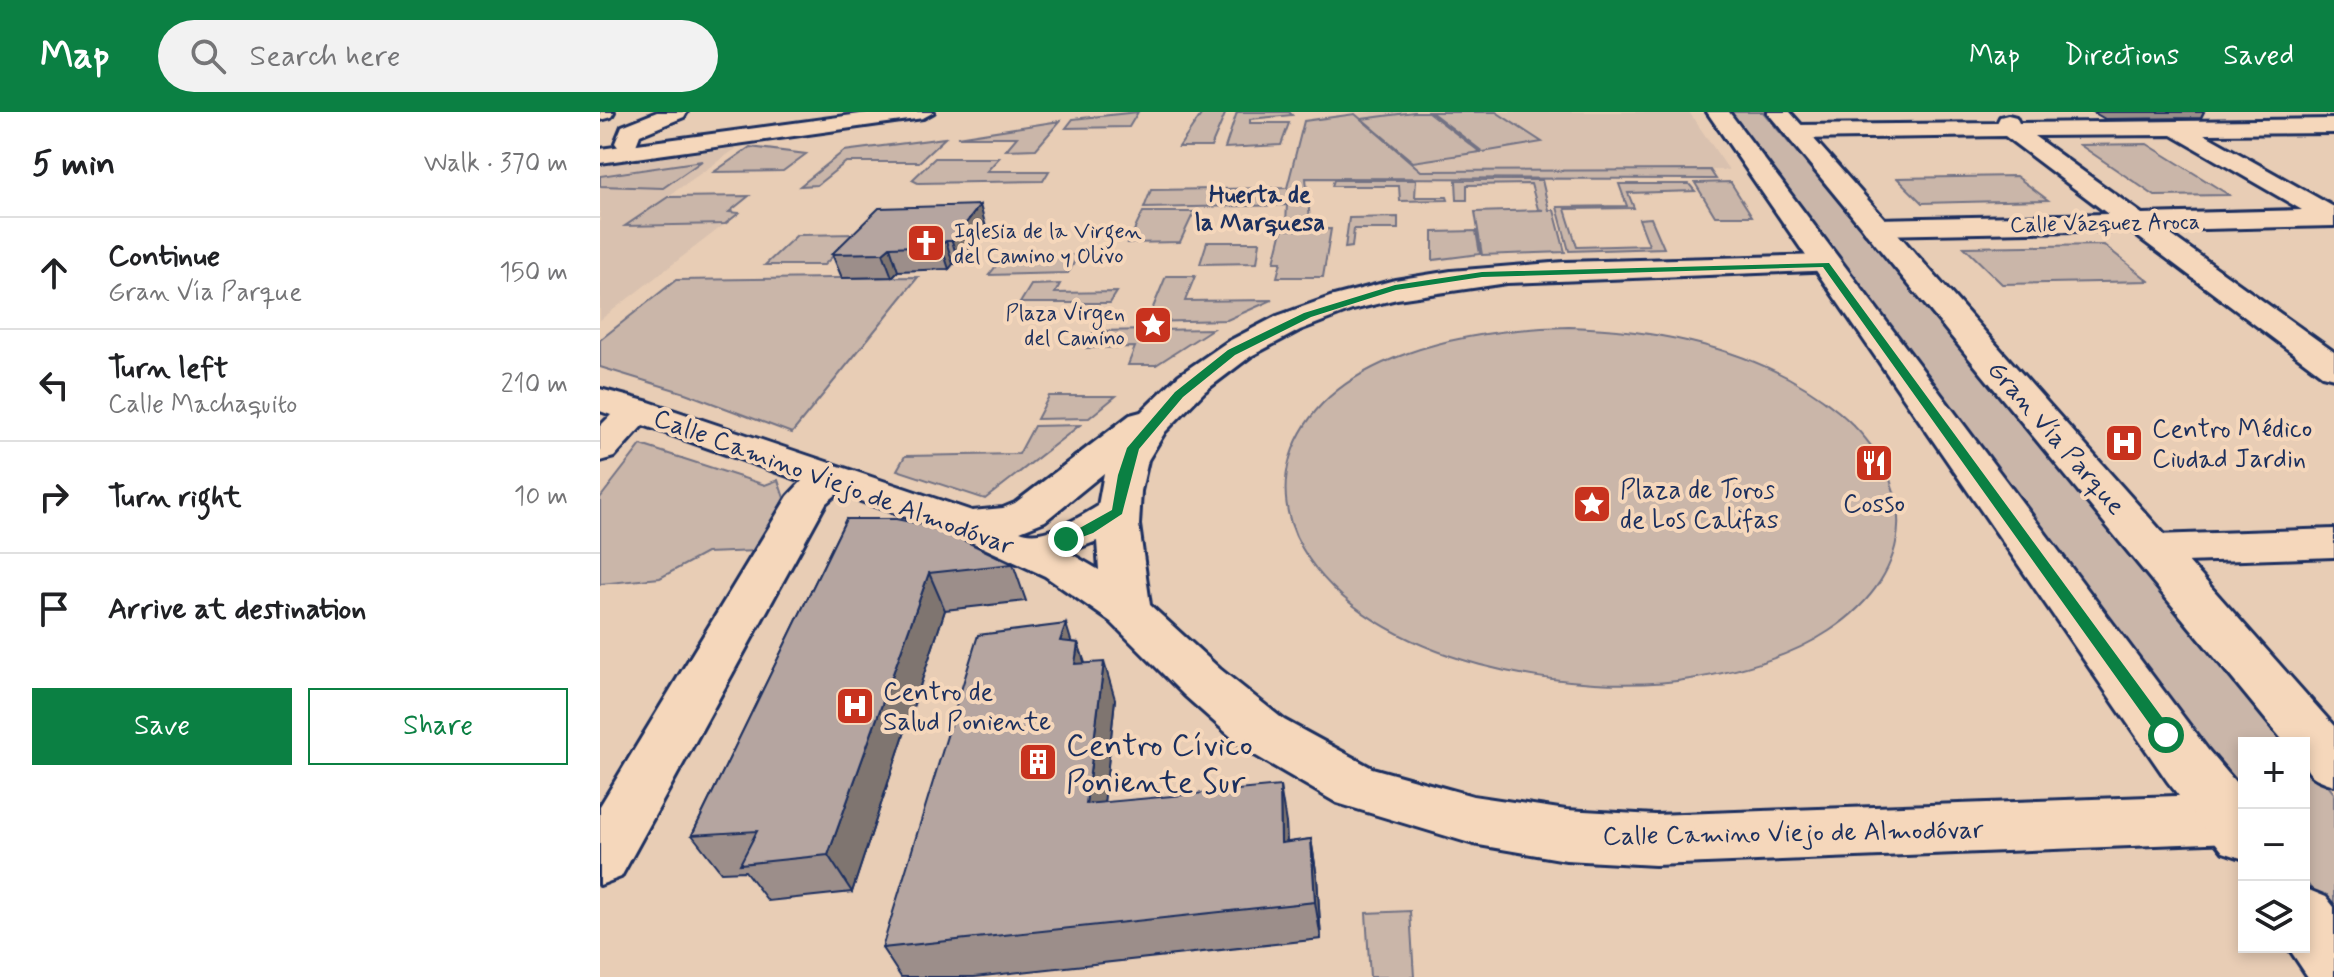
<!DOCTYPE html>
<meta charset="utf-8">
<style>
:root{--surface:#fff;--page:#f2f2f2;--text:#202124;--muted:#757577;--line:#e0e0e0;--accent:#0b8043}
body{margin:0;font-family:Mynerve,sans-serif;background:var(--page);color:var(--text)}
.controls{position:absolute;right:24px;bottom:24px;display:grid;overflow:hidden;border-radius:0px;box-shadow:0 4px 12px #0003}
.controls button{width:72px;height:72px;display:grid;place-items:center;padding:0;border:0;border-bottom:2px solid var(--line);background:var(--surface);color:var(--text);font:40px sans-serif}
.stop{position:absolute;width:24px;height:24px;margin:-18px;border:6px solid #0b8043;border-radius:50%;background:#fff}
.stop.end{background:#0b8043;border-color:#fff;box-shadow:0 2px 8px #0008}
.list{margin:0;padding:0;list-style:none}
h2{display:flex;justify-content:space-between;align-items:center;height:104px;margin:0;padding:0 32px;font-size:34px}
h2 small{font-size:26px;font-weight:400;color:var(--muted)}
.list li{display:grid;grid-template-columns:52px 1fr auto;gap:24px;align-items:center;box-sizing:border-box;height:112px;padding:0 32px;border-top:2px solid var(--line)}
.list b{display:block;font-size:30px;white-space:nowrap}
.list p{margin:0;font-size:26px;white-space:nowrap;color:var(--muted)}
.list em{font-size:26px;font-style:normal;color:var(--muted)}
.actions{display:flex;gap:16px;padding:24px 32px}
.actions a{flex:1;padding:18px 0;border:2px solid var(--accent);border-radius:0px;text-align:center;font-size:28px;color:var(--accent)}
.actions .main{background:var(--accent);color:#fff}
.icon{flex:none;width:44px;height:44px;fill:none;stroke:currentColor;stroke-width:2;stroke-linecap:round;stroke-linejoin:round}
.map{position:relative;flex:none;width:1734px;height:865px;overflow:hidden}
header{display:flex;align-items:center;gap:48px;box-sizing:border-box;height:112px;padding:0 40px;background:var(--accent);color:#fff}
header strong{font-size:38px}
nav{display:flex;gap:44px;margin-inline-start:auto;font-size:28px}
.search{width:560px;height:72px;background:var(--page);display:flex;align-items:center;gap:20px;box-sizing:border-box;padding:0 28px;border-radius:44px;color:var(--muted);font-size:30px}
main{display:flex}
aside{flex:1;background:var(--surface)}
.map>svg:first-child{display:block}
.built{fill:#d9c1af}
.green{fill:#cab6a9;stroke:#727284;stroke-width:2}
.lines{fill:none;stroke-linecap:round;stroke-linejoin:round}
.minor-casing{stroke:#1b2f5e;stroke-width:6}
.major-casing{stroke:#1b2f5e;stroke-width:6}
.minor{fill:#f5d7bb;fill-rule:evenodd}
.major{fill:#f5d7bb;fill-rule:evenodd}
.wall{fill:#9c8e8a;stroke:#1b2f5e;stroke-width:2}
.shaded-wall{fill:#7f7470;stroke:#1b2f5e;stroke-width:2}
.building{fill:#b5a5a0;stroke:#1b2f5e;stroke-width:2}
.route{fill:#0b8043}
.labels{text-anchor:middle;stroke-width:8;stroke-linejoin:round;paint-order:stroke}
.far-street-label{font-size:22px;fill:#1b2f5e;stroke:#f5d7bb}
.far-poi-label{font-size:22px;fill:#1b2f5e;stroke:#f5d7bb;text-anchor:start}
.far-neighbourhood-label{font-size:24px;font-weight:bold;fill:#1b2f5e;stroke:#f5d7bb}
.poi-label{font-size:26px;fill:#1b2f5e;stroke:#f5d7bb;text-anchor:start}
.street-label{font-size:26px;fill:#1b2f5e;stroke:#f5d7bb}
.near-poi-label{font-size:32px;fill:#1b2f5e;stroke:#f5d7bb;text-anchor:start}
</style>
<header>
<strong>Map</strong>
<div class="search"><svg class="icon" aria-label="search" viewBox="0 0 24 24"><circle cx="10" cy="10" r="6"/><path d="M15 15l6 6"/></svg>Search here</div>
<nav><a>Map</a><a>Directions</a><a>Saved</a></nav>
</header>
<main>
<aside>
<h2>5 min<small>Walk · 370 m</small></h2>
<ul class="list">
<li><svg class="icon" aria-label="ahead" viewBox="0 0 24 24"><path d="M12 20V5M6 11l6-6 6 6"/></svg><div><b>Continue</b><p>Gran Vía Parque</p></div><em>150 m</em></li>
<li><svg class="icon" aria-label="left" viewBox="0 0 24 24"><path d="M17 20v-9H6M10 6l-5 5 5 5"/></svg><div><b>Turn left</b><p>Calle Machaquito</p></div><em>210 m</em></li>
<li><svg class="icon" aria-label="right" viewBox="0 0 24 24"><path d="M7 20v-9h11M14 6l5 5-5 5"/></svg><div><b>Turn right</b></div><em>10 m</em></li>
<li><svg class="icon" aria-label="arrive" viewBox="0 0 24 24"><path d="M6 21V4h12l-3 4 3 4H6"/></svg><div><b>Arrive at destination</b></div></li>
</ul>
<div class="actions"><a class="main">Save</a><a>Share</a></div>
</aside>
<div class="map">
<svg width="1734" height="865" viewBox="0 0 1734 865">
<rect width="100%" height="100%" fill="#e8cdb5"/>
<filter id="ink" filterUnits="userSpaceOnUse"><feTurbulence type="fractalNoise" baseFrequency=".0125" numOctaves="2"/><feDisplacementMap in="SourceGraphic" scale="16" xChannelSelector="R" yChannelSelector="G"/><feConvolveMatrix kernelMatrix="1 2 1 2 8 2 1 2 1" color-interpolation-filters="sRGB"/></filter>
<g filter="url(#ink)">
<path class="built" d="M773,0h316l40,58 -308,1 -66,-57z
M137,36l-110,77 98,-1 -125,96v-154z"/>
<path class="green" d="M538,0l-9,15 -63,1 7,-9z
M603,0h23l-15,35h-32z
M637,0h52l3,3 -42,4v4h39l-8,22 -56,3z
M814,0h14l52,40 -67,10 -51,-43z
M831,0h65l46,30 -59,10z
M1130,0h33l529,631h-48v55z
M755,2l66,57 289,-1 6,9 -410,-1 4,42 -24,2 1,-17 -143,3 7,-18 136,-2 17,-67z
M460,9l-24,28 -30,1 11,-13h-60z
M345,26l-26,24h-73l-29,23 -17,1 44,-35z
M1547,32l82,51 -74,1 -75,-51z
M150,35l56,7 -23,17 -69,1z
M335,46h64l-12,13h62l-6,10 -125,2 -6,-3z
M102,49l-39,27 -63,-2v-10z
M1416,64l32,24 -126,3 -25,-25z
M734,68h82l-1,17h32l1,3 -48,1 -1,-15h-67z
M856,68h86l7,30h5l11,42 -83,3 -7,-43 68,-2 -5,-1 -7,-25 -64,1v15h-10z
M1131,70v1l21,33h-37l-20,-33z
M1019,72h70l6,7 -67,2 6,15 -69,1 12,38 72,-2 -10,-26 12,-1 13,30 -95,3 -12,-44 70,-1z
M149,84l-20,16 10,1 -14,11 -100,2 43,-29z
M543,100h51l-14,30 -52,1z
M798,105v12h-44l-2,18 -7,1 4,-30z
M731,117l-8,48h-46l4,-15h-7l8,-32z
M876,119l4,23 -47,6v-28z
M255,122l-31,31h-59l32,-30z
M607,130h53l-3,21 -57,1z
M1504,133l45,36 -147,3 -38,-37z
M479,143l-11,18 -79,2 15,-19z
M566,164h29l-10,25 87,-1 -45,20 -80,2z
M318,165l-126,156 -107,-40 -85,-26v-27l76,-60z
M460,172l-5,9 62,-1 -7,11h-90l11,-18z
M969,215c94,3 196,23 270,85 81,69 80,160 -10,219 -39,26 -86,39 -132,47 -120,21 -328,-13 -395,-130 -16,-28 -21,-58 -12,-90 32,-106 186,-129 279,-131z
M612,217l-56,36h-28l7,-18 -49,1 8,-17z
M449,284h67l-27,22 -52,1z
M480,313l-95,74 -88,-29 8,-14 114,-2 15,-28z
M41,333l124,40 13,-5 6,18 -27,53 -51,2 -46,25 -60,6v-86z
M1704,645l30,36v126l-30,-40z
M810,799l4,66h-44l-4,-64z"/>
<g class="lines">
<g class="minor-casing">
<path id="minor" d="M0,0h14l-3,5 -11,3z
M57,0h30l-3,5 -44,18 -5,13h-16l-4,-5 7,-17z
M1408,3l8,2 3,6 315,-4v14l-130,1 130,73v19l-170,4 170,122v26l-12,-3 -193,-145 -253,5 -10,-2 -4,-6 4,-6 10,-2 232,-5 -103,-78 -209,3 -8,-2 -3,-5 3,-5 8,-2 201,-2 3,-6zM1572,23l130,75 -160,4 -108,-78z
M1226,143l10,3 5,6 -5,6 -329,13 -110,16 -45,11 -52,20 -49,26 -46,35 -40,41 -17,28 -7,31 -2,34 11,80 70,64 64,51 88,48 101,28 93,14 89,5 577,-21 12,4v40l-12,4 -577,23 -89,-5 -93,-16 -136,-41 -91,-53 -62,-55 -73,-73 -66,-46 -91,-42 -116,-41 -12,10 -205,374 -21,8v-79l188,-310 14,-15 -159,-56 -29,32 -14,4v-35l11,-11 -11,-4v-22l49,13 323,109 31,-3 12,-5 115,-88 11,-3 38,-37 48,-33 50,-26 53,-19 65,-17 56,-9 113,-9zM504,361l-6,33c-20,12 -56,35 -78,25l25,-10zM497,429l2,29 -31,-18z
M1734,417v28l-180,6 -16,-4 -6,-10 6,-10 16,-4z"/>
</g>
<g class="major-casing">
<path id="major" d="M275,0h59l-11,6 -323,45v-14z
M1107,0h22l479,638 36,42v67l-21,-7 -55,-70z
M1167,0h23l544,614v59c-28,-9 -30,-13 -30,-42h-19z
M1704,776l22,9 8,10v70h-26l-20,-30h16z"/>
</g>
<use href="#minor" class="minor"/>
<use href="#major" class="major"/>
</g>
<path class="wall" d="M1493,0h111l-3,6 -96,1z
M386,115l-27,37h-6l-4,5 -51,2 -6,6 -50,1 -10,-24z
M246,407l167,45 13,37 -81,9 -93,282 -84,9 -23,-30 -24,1 -29,-37z
M471,530l7,1 7,20 30,36 -11,103 182,21 1,20 24,-4 6,38 4,62 -347,38h-73l-19,-29z"/>
<path class="shaded-wall" d="M380,93l6,22 -27,37 -7,-23z
M346,129l7,23 -4,5 -8,-24z
M290,135l8,24 -6,6 -9,-24z
M329,461l16,37 -93,282 -24,-37z
M466,512l10,33 2,-14 12,37 -2,21 -28,-60z
M504,550l11,37 -15,143 -14,-38z
M680,674l6,37 2,58 -7,-38z
M711,727l6,38 4,62 -6,-37z"/>
<path class="building" d="M380,93l-28,36h-6l-5,4 -51,2 -7,6 -51,1 47,-46z
M246,407h50l40,8 77,37 -84,9 -101,282 -88,9 17,-33 -65,4z
M466,512l-6,17 18,2 -3,21 29,-2 -18,142 194,-18 1,57 30,-4 4,63 -433,46 96,-313z"/>
</g>
<path class="route" d="M1229,151l343,468v9h-11l-338,-473 -341,10 -86,13 -85,27 -76,38 -52,42 -44,52 -17,65 -29,19 -27,10 -6,-4 52,-29 6,-35 9,-27 48,-56 53,-42 76,-37 91,-28 87,-13z"/>
<defs>
<g id="church-square" transform="scale(2)"><rect x="-9" y="-9" width="18" height="18" rx="4" fill="#c8321e" stroke="#f5d7bb"/><path d="M-1.2-6h2.4v3.5h3.3v2.4h-3.3V6h-2.4V-.1h-3.3v-2.4h3.3Z" fill="#fff"/></g>
<g id="sight-square" transform="scale(2)"><rect x="-9" y="-9" width="18" height="18" rx="4" fill="#c8321e" stroke="#f5d7bb"/><path d="M0-6L1.8-2.2L6-1.7L2.9 1.2L3.7 5.4L0 3.3L-3.7 5.4L-2.9 1.2L-6-1.7L-1.8-2.2Z" fill="#fff"/></g>
<g id="hospital-square" transform="scale(2)"><rect x="-9" y="-9" width="18" height="18" rx="4" fill="#c8321e" stroke="#f5d7bb"/><path d="M-5-5h3v3.5h4V-5h3V5h-3V1.5h-4V5h-3Z" fill="#fff"/></g>
<g id="restaurant-square" transform="scale(2)"><rect x="-9" y="-9" width="18" height="18" rx="4" fill="#c8321e" stroke="#f5d7bb"/><path d="M-5-6h1v4h1v-4h1v4h1v-4h1v5L-1.5 .5V6h-2V.5L-5-1ZM5-6V6H3V1.5H1.5Q1.5-4 5-6Z" fill="#fff"/></g>
<g id="building-square" transform="scale(2)"><rect x="-9" y="-9" width="18" height="18" rx="4" fill="#c8321e" stroke="#f5d7bb"/><path d="M-4-6H4V6H1V3H-1V6H-4ZM-2.5-4.3h1.7v1.8h-1.7ZM.8-4.3h1.7v1.8H.8ZM-2.5-1h1.7V.8h-1.7ZM.8-1h1.7V.8H.8Z" fill="#fff"/></g>
</defs>
<g fill-rule="evenodd">
<use href="#church-square" x="326" y="131"/>
<use href="#sight-square" x="553" y="213"/>
<use href="#hospital-square" x="1524" y="331"/>
<use href="#restaurant-square" x="1274" y="351"/>
<use href="#sight-square" x="992" y="392"/>
<use href="#hospital-square" x="255" y="594"/>
<use href="#building-square" x="438" y="650"/>
</g>
<g class="labels">
<g class="far-street-label">
<text transform="translate(1505 110) rotate(-1)" y="8">Calle Vázquez Aroca</text>
</g>
<g class="far-poi-label">
<text x="354" y="126">Iglesia de la Virgen<tspan x="354" dy="25">del Camino y Olivo</tspan></text>
<text x="525" y="208" text-anchor="end">Plaza Virgen<tspan x="525" dy="25">del Camino</tspan></text>
</g>
<g class="far-neighbourhood-label">
<text x="660" y="90">Huerta de<tspan x="660" dy="28">la Marquesa</tspan></text>
</g>
<g class="poi-label">
<text x="1552" y="325">Centro Médico<tspan x="1552" dy="30">Ciudad Jardin</tspan></text>
<text x="1020" y="386">Plaza de Toros<tspan x="1020" dy="30">de Los Califas</tspan></text>
<text x="1274" y="400" text-anchor="middle">Cosso</text>
<text x="283" y="588">Centro de<tspan x="283" dy="30">Salud Poniente</tspan></text>
</g>
<g class="street-label">
<text transform="translate(1457 325) rotate(49)" y="9">Gran Vía Parque</text>
<text transform="translate(234 369) rotate(20)" y="9">Calle Camino Viejo de Almodóvar</text>
<text transform="translate(1193 720) rotate(-1)" y="9">Calle Camino Viejo de Almodóvar</text>
</g>
<g class="near-poi-label">
<text x="466" y="643">Centro Cívico<tspan x="466" dy="37">Poniente Sur</tspan></text>
</g>
</g>
</svg>
<div class="controls">
<button>+</button>
<button>−</button>
<button><svg class="icon" aria-label="layers" viewBox="0 0 24 24"><path d="M12 4l9 5-9 5-9-5zM3 14l9 5 9-5"/></svg></button>
</div>
<div class="stop" style="left:1566px;top:623px"></div>
<div class="stop end" style="left:466px;top:427px"></div>
</div>
</main>
